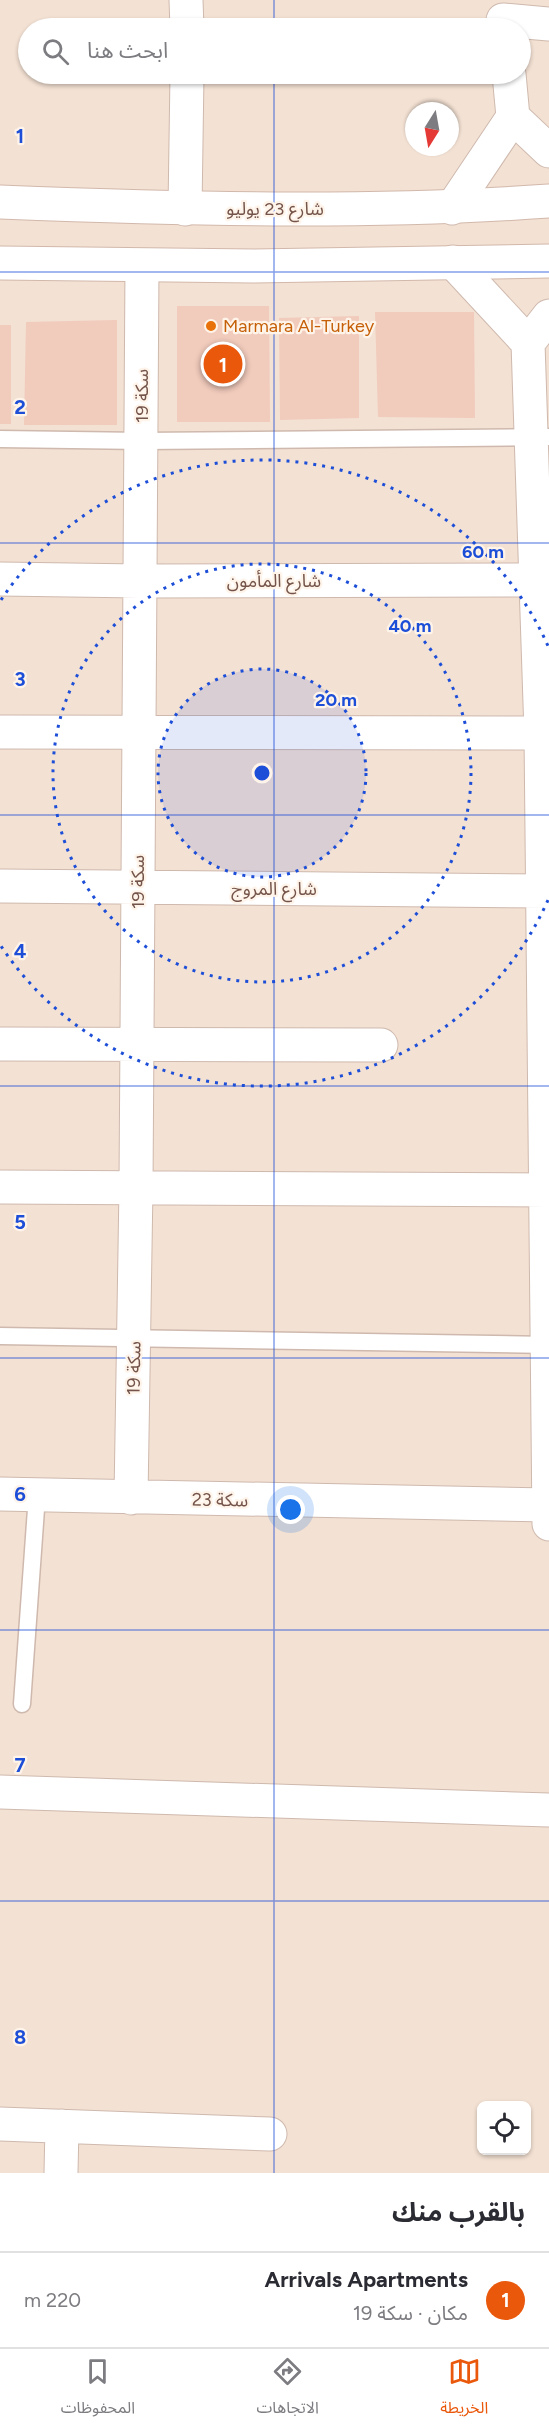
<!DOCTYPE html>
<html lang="ar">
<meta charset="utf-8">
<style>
:root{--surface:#fff;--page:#f2f2f3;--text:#2b2b33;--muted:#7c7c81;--line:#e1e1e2;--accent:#ea580c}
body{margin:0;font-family:Figtree,"Noto Sans Arabic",sans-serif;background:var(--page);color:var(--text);direction:rtl}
.controls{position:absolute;right:18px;bottom:18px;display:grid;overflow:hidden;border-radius:9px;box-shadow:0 2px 4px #0004}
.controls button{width:54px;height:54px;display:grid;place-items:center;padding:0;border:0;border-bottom:2px solid var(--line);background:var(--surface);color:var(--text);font:30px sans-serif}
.compass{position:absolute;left:405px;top:102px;width:54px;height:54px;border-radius:50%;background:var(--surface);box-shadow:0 2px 4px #0004;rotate:191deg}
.you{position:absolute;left:291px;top:1510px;width:21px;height:21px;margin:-15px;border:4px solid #fff;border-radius:50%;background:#1a73e8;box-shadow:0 0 0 9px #1a73e833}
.badge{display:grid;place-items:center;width:39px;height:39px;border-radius:50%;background:var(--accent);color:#fff;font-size:20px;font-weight:700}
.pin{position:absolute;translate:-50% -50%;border:3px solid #fff;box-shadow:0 2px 6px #0006}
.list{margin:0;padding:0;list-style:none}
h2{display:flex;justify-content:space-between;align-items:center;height:78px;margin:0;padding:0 24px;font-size:26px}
h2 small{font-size:20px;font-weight:400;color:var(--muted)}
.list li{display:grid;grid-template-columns:39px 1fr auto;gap:18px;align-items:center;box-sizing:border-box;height:96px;padding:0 24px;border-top:2px solid var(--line)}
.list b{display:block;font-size:22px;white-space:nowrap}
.list p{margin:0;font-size:20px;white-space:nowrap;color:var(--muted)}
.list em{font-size:20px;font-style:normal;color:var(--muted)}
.icon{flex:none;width:33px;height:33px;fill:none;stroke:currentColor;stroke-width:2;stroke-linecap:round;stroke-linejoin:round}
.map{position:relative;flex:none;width:549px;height:2173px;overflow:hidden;direction:ltr}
.search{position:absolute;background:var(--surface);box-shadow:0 2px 4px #0004;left:18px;right:18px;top:18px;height:66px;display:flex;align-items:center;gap:15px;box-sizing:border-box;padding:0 21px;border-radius:33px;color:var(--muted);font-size:22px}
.sheet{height:174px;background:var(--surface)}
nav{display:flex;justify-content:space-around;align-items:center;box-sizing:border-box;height:84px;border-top:2px solid var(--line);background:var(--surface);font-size:16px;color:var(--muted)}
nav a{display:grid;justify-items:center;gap:3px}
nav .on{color:var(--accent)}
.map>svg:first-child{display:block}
.residential{fill:#f3e1d3;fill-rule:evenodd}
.building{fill:#f1cbbc}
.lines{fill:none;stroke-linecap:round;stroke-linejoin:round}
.service-casing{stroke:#cfb9ae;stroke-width:19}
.minor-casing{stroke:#cfb9ae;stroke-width:35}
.secondary-casing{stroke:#d2b8ab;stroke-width:35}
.service{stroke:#fff;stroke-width:16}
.minor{stroke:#fff;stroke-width:33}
.secondary{stroke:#fff;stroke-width:33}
.grid{fill:none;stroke:#1d4ed8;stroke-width:1.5;stroke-opacity:0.55}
.ring{fill:none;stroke:#1d4ed8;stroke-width:3;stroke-dasharray:3 6}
.food-dot{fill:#e8710a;stroke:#fff4ea;stroke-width:2}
.labels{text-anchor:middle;stroke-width:4.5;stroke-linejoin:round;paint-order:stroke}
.street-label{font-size:18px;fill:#74544a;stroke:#fff4ea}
.food-label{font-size:18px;fill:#c56008;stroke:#fff4ea;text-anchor:start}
.grid-label{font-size:20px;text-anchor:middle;font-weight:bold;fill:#1d4ed8;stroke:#fff4ea;stroke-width:4.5;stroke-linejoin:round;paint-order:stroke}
.centre{fill:#1d4ed8;stroke:#fff4ea;stroke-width:3}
.ring-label{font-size:18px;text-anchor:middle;font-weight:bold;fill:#1d4ed8;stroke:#fff4ea;stroke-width:4.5;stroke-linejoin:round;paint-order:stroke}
</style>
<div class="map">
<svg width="549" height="2173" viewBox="0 0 549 2173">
<rect width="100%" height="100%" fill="#fcf0e4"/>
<path class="residential" d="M0,0h549v2173h-549zM28,28h492v46h-492zM414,111h36v36h-36zM482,2106h44v44h-44z"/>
<path class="building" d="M177,306h92l1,116h-93z
M375,312h99l1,106 -97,-1z
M359,316v102l-79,2 -1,-102z
M117,320v105h-93l2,-103z
M0,325h11v99h-11z"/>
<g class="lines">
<g class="service-casing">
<path id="service" d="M0,439l143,2 406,-4
M0,1336l549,9
M22,1704l15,-209"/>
</g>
<g class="minor-casing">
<path id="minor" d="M186,0l1,28
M503,20l46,4
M513,117l36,34
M452,208l61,-91 -4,-43
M185,209l2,-135
M453,262l75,81
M549,316l-21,27 13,390 8,791
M0,579l140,2 409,-1
M0,732l549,1
M0,886l549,5
M0,1044l381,1
M0,1187l549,3
M0,1494l549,11
M131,1498l5,-311 6,-921
M0,1792l549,18
M0,2124l270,10
M61,2173l1,-47"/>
</g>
<g class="secondary-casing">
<path id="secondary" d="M0,202c183,7 366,12 549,-1
M0,263l254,3 295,-5"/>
</g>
<use href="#service" class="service"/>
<use href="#minor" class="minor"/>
<use href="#secondary" class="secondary"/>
</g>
<path class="grid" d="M274,0v28M274,74v2099M0,272h549M0,543h549M0,815h549M0,1086h549M0,1358h549M0,1630h549M0,1901h549"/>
<circle cx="262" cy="773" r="104" fill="#1d4ed8" fill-opacity=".12"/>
<g class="ring">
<circle cx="262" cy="773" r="104"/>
<circle cx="262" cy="773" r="209"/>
<path d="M548 900A313 313 0 0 1 1 946M1 600A313 313 0 0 1 548 646"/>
</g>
<circle class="food-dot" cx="211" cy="326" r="6"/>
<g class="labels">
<g class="street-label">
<text x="275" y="215">شارع 23 يوليو</text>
<text transform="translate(142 396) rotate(-90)" y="6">سكة 19</text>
<text x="274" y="587">شارع المأمون</text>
<text transform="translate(138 882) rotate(-90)" y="6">سكة 19</text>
<text x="274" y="895">شارع المروج</text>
<text transform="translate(134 1368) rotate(-89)" y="6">سكة 19</text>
<text transform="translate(220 1500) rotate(1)" y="6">23 سكة</text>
</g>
<g class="food-label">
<text x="223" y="332">Marmara Al-Turkey</text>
</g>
</g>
<g class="grid-label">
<text x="20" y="143">1</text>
<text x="20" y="414">2</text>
<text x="20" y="686">3</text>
<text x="20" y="958">4</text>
<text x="20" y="1229">5</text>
<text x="20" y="1501">6</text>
<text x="20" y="1772">7</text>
<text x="20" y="2044">8</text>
</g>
<circle cx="262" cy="773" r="9" class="centre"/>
<g class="ring-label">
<text x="483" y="558">60 m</text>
<text x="410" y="632">40 m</text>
<text x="336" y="706">20 m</text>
</g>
</svg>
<div class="controls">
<button><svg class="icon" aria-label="locate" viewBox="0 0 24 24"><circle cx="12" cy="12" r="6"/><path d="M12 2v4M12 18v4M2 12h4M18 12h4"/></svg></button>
</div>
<svg class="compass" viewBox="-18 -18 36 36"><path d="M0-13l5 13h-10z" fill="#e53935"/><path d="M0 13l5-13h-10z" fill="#7c7c81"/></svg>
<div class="you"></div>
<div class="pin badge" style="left:223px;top:364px">1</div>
<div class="search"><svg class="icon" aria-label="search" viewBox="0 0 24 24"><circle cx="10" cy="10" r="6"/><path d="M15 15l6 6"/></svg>ابحث هنا</div>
</div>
<section class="sheet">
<h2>بالقرب منك<small></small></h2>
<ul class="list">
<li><span class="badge">1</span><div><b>Arrivals Apartments</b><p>مكان · سكة 19</p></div><em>220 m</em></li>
</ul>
</section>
<nav>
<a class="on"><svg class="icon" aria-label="map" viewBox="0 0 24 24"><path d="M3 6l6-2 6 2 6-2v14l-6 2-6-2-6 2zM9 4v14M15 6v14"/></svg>الخريطة</a>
<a><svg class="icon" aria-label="directions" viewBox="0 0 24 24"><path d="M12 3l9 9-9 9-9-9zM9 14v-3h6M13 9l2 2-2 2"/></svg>الاتجاهات</a>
<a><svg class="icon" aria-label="saved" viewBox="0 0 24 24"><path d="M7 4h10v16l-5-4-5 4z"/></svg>المحفوظات</a>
</nav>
